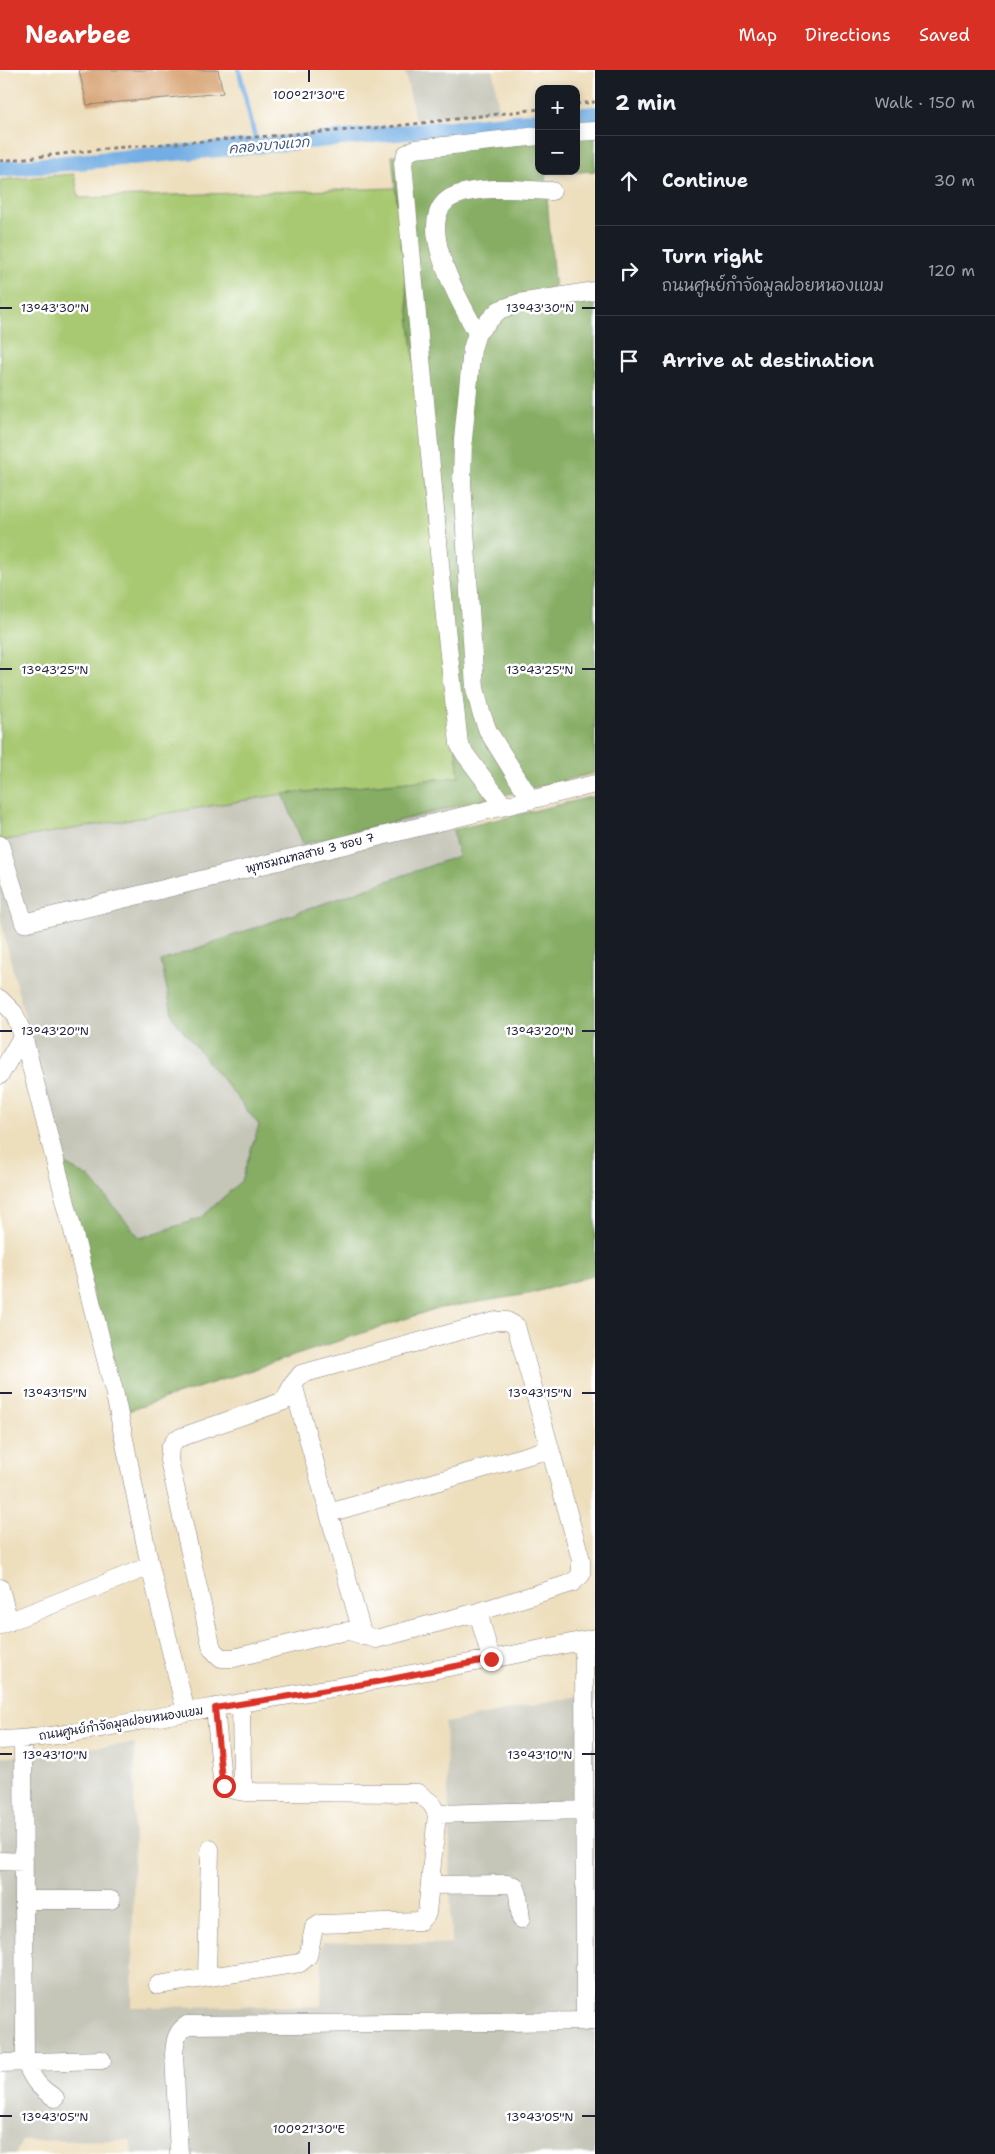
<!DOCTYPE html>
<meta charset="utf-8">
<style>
:root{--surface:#171b24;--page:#242831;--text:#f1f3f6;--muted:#9ea1a6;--line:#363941;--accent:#d93025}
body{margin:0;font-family:"Shantell Sans","Playpen Sans Thai",sans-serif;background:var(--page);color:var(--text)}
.controls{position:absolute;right:15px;top:15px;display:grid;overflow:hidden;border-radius:10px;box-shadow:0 2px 8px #0003}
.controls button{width:45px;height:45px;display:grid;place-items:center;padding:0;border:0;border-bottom:1px solid var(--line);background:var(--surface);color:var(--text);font:25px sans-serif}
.stop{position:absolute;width:15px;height:15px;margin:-11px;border:4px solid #d93025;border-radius:50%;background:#fff}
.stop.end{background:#d93025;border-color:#fff;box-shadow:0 1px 5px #0008}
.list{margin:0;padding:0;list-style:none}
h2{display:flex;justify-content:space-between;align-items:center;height:65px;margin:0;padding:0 20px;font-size:21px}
h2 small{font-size:16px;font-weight:400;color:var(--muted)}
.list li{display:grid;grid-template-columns:32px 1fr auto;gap:15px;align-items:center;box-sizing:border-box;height:90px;padding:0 20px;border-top:1px solid var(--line)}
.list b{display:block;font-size:19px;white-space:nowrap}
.list p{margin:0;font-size:16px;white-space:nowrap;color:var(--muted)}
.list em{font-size:16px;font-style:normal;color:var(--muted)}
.icon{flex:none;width:28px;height:28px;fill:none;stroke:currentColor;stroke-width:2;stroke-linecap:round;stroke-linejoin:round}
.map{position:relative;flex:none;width:595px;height:2084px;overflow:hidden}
header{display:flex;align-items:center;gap:30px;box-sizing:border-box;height:70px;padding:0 25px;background:var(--accent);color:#fff}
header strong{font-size:24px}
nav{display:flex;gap:28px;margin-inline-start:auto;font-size:18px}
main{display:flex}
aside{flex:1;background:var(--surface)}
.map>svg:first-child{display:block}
.industrial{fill:#c5c5b8}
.green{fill:#a8c972;stroke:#657656}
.forest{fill:#86ad64;stroke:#546850}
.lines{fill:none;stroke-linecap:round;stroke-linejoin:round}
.stream{stroke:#72ade3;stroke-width:5}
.canal{stroke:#72ade3;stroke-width:16}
.building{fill:#d49b66}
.minor-casing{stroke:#88807c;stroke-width:19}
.path{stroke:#88807c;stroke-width:3;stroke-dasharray:4 4;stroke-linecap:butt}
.minor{stroke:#fff;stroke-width:18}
.route{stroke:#d93025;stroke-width:6}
.ticks{fill:none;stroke:#22223b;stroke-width:2}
.labels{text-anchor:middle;stroke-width:5;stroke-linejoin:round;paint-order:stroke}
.street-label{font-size:12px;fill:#22223b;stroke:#fff}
.water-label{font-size:14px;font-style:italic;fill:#425a7e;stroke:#fff}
.ticks-label{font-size:12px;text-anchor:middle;fill:#22223b;stroke:#fff;stroke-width:5;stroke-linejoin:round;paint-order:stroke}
</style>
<header>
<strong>Nearbee</strong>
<nav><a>Map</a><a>Directions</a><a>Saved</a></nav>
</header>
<main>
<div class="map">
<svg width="595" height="2084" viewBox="0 0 595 2084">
<rect width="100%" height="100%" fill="#fff"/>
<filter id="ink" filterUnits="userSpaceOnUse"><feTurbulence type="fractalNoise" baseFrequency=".02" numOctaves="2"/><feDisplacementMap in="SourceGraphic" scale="10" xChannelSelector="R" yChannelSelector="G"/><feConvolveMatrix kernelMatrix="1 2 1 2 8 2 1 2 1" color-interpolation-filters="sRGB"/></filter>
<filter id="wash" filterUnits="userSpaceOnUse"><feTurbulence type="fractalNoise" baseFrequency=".0096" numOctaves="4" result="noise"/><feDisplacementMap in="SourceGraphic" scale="20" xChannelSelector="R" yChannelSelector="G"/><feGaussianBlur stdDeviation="1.12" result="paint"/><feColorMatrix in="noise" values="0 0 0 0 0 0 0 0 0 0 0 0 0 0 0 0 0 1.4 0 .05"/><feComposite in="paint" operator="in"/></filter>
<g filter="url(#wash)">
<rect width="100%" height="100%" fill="#eddebc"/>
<path class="industrial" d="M405,0h88l6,41 -84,9z
M283,724l20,50 146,-37 9,49 -297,105 12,57 86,107 -18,56 -40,37 -61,20 -50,-60 -30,-17 -60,-243v-77z
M595,1623v461h-463l-2,-14 -108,1 -7,13h-15v-397l135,-14 -3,264 189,-1 1,-64 129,2 -1,-106 -5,-115z"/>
<path class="green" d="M74,104l5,24 317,-10 63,589 -176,17 -283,47v-661z"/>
<path class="forest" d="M595,56v45l-50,3 11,131 39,-2v470l-292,71 -20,-50 176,-17 -67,-621 147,-22v37h37v-42z
M595,726v479l-66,19 -94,15 -313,104 -62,-252 30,17 50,60 61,-20 40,-37 18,-56 -86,-107 -12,-57 297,-105 -5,-26z"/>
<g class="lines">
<path class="stream" d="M239,0l18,76"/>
<path class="canal" d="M576,46l19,-2
M0,99l539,-49"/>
</g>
<g id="blocks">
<path class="building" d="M79,0h139l5,23 -136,12z"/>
</g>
</g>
<g filter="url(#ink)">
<use href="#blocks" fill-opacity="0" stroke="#88807c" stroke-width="1"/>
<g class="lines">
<g class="minor-casing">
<path id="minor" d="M576,62l19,-1
M477,263c-15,-28 -71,-121 -20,-138 26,-10 67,-5 95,-4
M531,730l-43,-69 -7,-19 -6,-24 -13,-206 1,-43 9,-90 5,-16 22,-23 20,-7 76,-12
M504,736l-39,-52 -6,-10 -13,-116 -43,-465 3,-9 9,-5 124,-13
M0,775l24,78 571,-139
M0,929l14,14 9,22 92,360 35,171 36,146
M0,1005l23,-40
M496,1251h11l9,5 65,234v15l-9,8 -94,29 -102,27 -27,-8 -19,3 -96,24h-13l-9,-9 -43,-189 1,-12 6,-9 108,-38 9,-17 8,-10z
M293,1314l70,252
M329,1443l221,-64
M0,1518l9,34
M478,1542l13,47
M0,1555l150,-59
M584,1571l1,381
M241,1633l1,74 3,15
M23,1669l2,322c8,19 13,26 30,37
M0,1670c67,-2 132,-19 198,-30 133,-21 265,-44 397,-72
M437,1744l148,-4
M0,1791l24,1
M430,1815l77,-1 8,2 3,8 3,25
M24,1830h87
M207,1907l3,-128
M158,1915l142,-22 8,-7 6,-28 6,-4 100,-3 7,-8 10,-99 -6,-11 -13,-10 -173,-1c-10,-2 -19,-1 -23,-12l-7,-73
M0,1993l102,-3
M179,2084l-5,-100c1,-13 2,-22 13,-29l408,-4"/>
</g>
<path class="path" d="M576,34l19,-2
M0,91l113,-13 275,-21 151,-18"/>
<use href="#minor" class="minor"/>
</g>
</g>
<g class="lines" filter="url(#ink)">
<path class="route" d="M224,1716l-2,-6 -7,-72 161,-26 115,-23"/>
</g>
<path class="ticks" d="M309,0v12M0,238h12M582,238h13M0,599h12M582,599h13M0,961h12M582,961h13M0,1323h12M582,1323h13M0,1684h12M582,1684h13M0,2046h12M582,2046h13M309,2072v12"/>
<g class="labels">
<g class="street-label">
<text transform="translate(310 783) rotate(-14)" y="4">พุทธมณฑลสาย 3 ซอย 7</text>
<text transform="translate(121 1653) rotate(-9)" y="4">ถนนศูนย์กำจัดมูลฝอยหนองแขม</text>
</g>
<g class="water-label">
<text transform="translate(269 75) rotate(-5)" y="5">คลองบางแวก</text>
</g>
</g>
<g class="ticks-label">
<text x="309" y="29">100°21'30"E</text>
<text x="55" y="242">13°43'30"N</text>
<text x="540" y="242">13°43'30"N</text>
<text x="55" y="604">13°43'25"N</text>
<text x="540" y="604">13°43'25"N</text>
<text x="55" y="965">13°43'20"N</text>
<text x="540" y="965">13°43'20"N</text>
<text x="55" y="1327">13°43'15"N</text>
<text x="540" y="1327">13°43'15"N</text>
<text x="55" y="1689">13°43'10"N</text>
<text x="540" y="1689">13°43'10"N</text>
<text x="55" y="2051">13°43'05"N</text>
<text x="540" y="2051">13°43'05"N</text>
<text x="309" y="2063">100°21'30"E</text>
</g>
</svg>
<div class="controls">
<button>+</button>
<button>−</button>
</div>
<div class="stop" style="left:224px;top:1716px"></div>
<div class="stop end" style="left:491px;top:1589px"></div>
</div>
<aside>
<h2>2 min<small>Walk · 150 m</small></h2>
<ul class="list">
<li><svg class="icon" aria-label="ahead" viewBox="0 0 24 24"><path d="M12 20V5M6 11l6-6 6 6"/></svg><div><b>Continue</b></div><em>30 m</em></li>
<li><svg class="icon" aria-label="right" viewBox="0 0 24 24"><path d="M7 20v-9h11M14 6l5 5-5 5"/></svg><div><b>Turn right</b><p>ถนนศูนย์กำจัดมูลฝอยหนองแขม</p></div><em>120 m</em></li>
<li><svg class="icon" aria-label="arrive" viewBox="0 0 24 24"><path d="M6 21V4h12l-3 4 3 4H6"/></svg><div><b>Arrive at destination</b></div></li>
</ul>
</aside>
</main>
